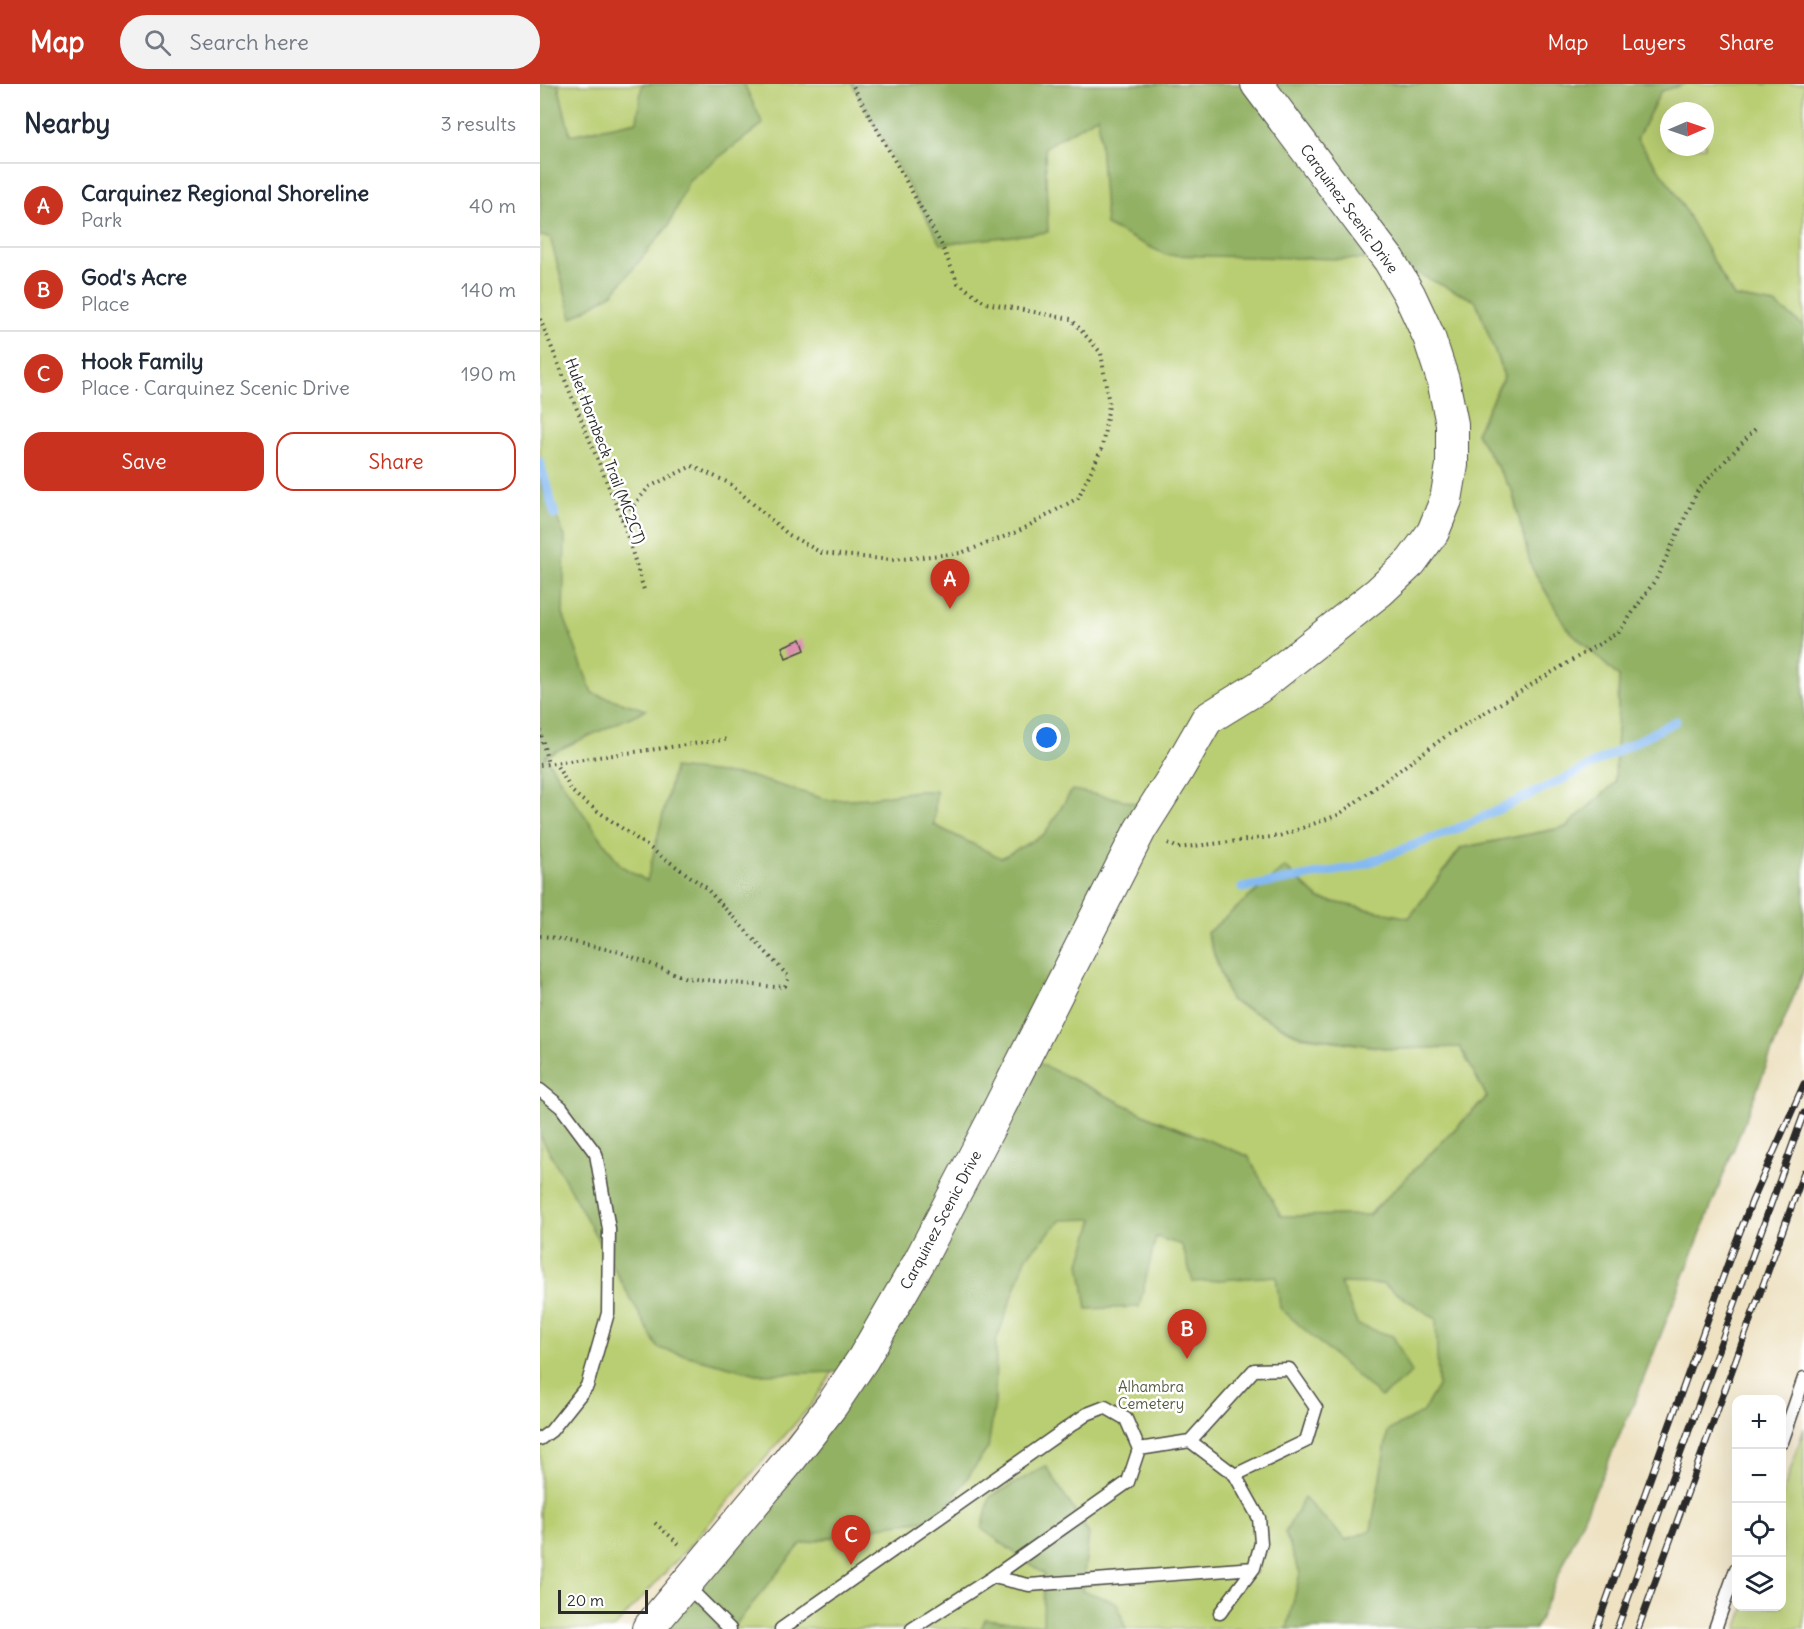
<!DOCTYPE html>
<meta charset="utf-8">
<style>
:root{--surface:#fff;--page:#f2f2f3;--text:#1f2937;--muted:#747a83;--line:#e0e1e3;--accent:#c8321e}
body{margin:0;font-family:Delius,sans-serif;background:var(--page);color:var(--text)}
.controls{position:absolute;right:18px;bottom:18px;display:grid;overflow:hidden;border-radius:12px;box-shadow:0 6px 24px #0002}
.controls button{width:54px;height:54px;display:grid;place-items:center;padding:0;border:0;border-bottom:2px solid var(--line);background:var(--surface);color:var(--text);font:30px sans-serif}
.compass{position:absolute;left:1120px;top:18px;width:54px;height:54px;border-radius:50%;background:var(--surface);box-shadow:0 6px 24px #0002;rotate:88deg}
.scale{position:absolute;left:18px;bottom:15px;width:90px;box-sizing:border-box;padding-left:6px;border:3px solid #2b2b2b;border-top:0;font-size:16px;line-height:21px;white-space:nowrap;color:#2b2b2b;-webkit-text-stroke:4px #fff;paint-order:stroke}
.you{position:absolute;left:507px;top:654px;width:21px;height:21px;margin:-15px;border:4px solid #fff;border-radius:50%;background:#1a73e8;box-shadow:0 0 0 9px #1a73e833}
.badge{display:grid;place-items:center;width:39px;height:39px;border-radius:50%;background:var(--accent);color:#fff;font-size:20px;font-weight:700}
.pin{position:absolute;translate:-50% -50px;filter:drop-shadow(0 2px 3px #0008)}
.pin::after{content:'';position:absolute;top:32px;width:21px;height:18px;background:inherit;clip-path:polygon(0 0,100% 0,50% 100%)}
.list{margin:0;padding:0;list-style:none}
h2{display:flex;justify-content:space-between;align-items:center;height:78px;margin:0;padding:0 24px;font-size:26px}
h2 small{font-size:20px;font-weight:400;color:var(--muted)}
.list li{display:grid;grid-template-columns:39px 1fr auto;gap:18px;align-items:center;box-sizing:border-box;height:84px;padding:0 24px;border-top:2px solid var(--line)}
.list b{display:block;font-size:22px;white-space:nowrap}
.list p{margin:0;font-size:20px;white-space:nowrap;color:var(--muted)}
.list em{font-size:20px;font-style:normal;color:var(--muted)}
.actions{display:flex;gap:12px;padding:18px 24px}
.actions a{flex:1;padding:14px 0;border:2px solid var(--accent);border-radius:18px;text-align:center;font-size:21px;color:var(--accent)}
.actions .main{background:var(--accent);color:#fff}
.icon{flex:none;width:33px;height:33px;fill:none;stroke:currentColor;stroke-width:2;stroke-linecap:round;stroke-linejoin:round}
.map{position:relative;flex:none;width:1264px;height:1545px;overflow:hidden}
header{display:flex;align-items:center;gap:36px;box-sizing:border-box;height:84px;padding:0 30px;background:var(--accent);color:#fff}
header strong{font-size:28px}
nav{display:flex;gap:33px;margin-inline-start:auto;font-size:21px}
.search{width:420px;height:54px;background:var(--page);display:flex;align-items:center;gap:15px;box-sizing:border-box;padding:0 21px;border-radius:33px;color:var(--muted);font-size:22px}
main{display:flex}
aside{flex:1;background:var(--surface)}
.map>svg:first-child{display:block}
.green{fill:#b9ce72;stroke:#727c4e;stroke-width:1.5;fill-rule:evenodd}
.forest{fill:#92b164;stroke:#5e6e48;stroke-width:1.5}
.lines{fill:none;stroke-linecap:round;stroke-linejoin:round}
.stream{stroke:#84b9f2;stroke-width:9}
.building{fill:#dc90af}
.service-casing{stroke:#484642;stroke-width:15}
.tertiary-casing{stroke:#484642;stroke-width:34}
.path{stroke:#484642;stroke-width:4;stroke-dasharray:1.5 4.5;stroke-linecap:butt}
.service{stroke:#fff;stroke-width:12}
.tertiary{stroke:#fff;stroke-width:32}
.rail-casing{stroke:#2b2b2b;stroke-width:7}
.rail{stroke:#fff;stroke-width:4.5;stroke-dasharray:14;stroke-linecap:butt}
.labels{text-anchor:middle;stroke-width:5;stroke-linejoin:round;paint-order:stroke}
.street-label{font-size:15px;fill:#2b2b2b;stroke:#fff}
.park-label{font-size:15px;fill:#565c40;stroke:#fff}
</style>
<header>
<strong>Map</strong>
<div class="search"><svg class="icon" aria-label="search" viewBox="0 0 24 24"><circle cx="10" cy="10" r="6"/><path d="M15 15l6 6"/></svg>Search here</div>
<nav><a>Map</a><a>Layers</a><a>Share</a></nav>
</header>
<main>
<aside>
<h2>Nearby<small>3 results</small></h2>
<ul class="list">
<li><span class="badge">A</span><div><b>Carquinez Regional Shoreline</b><p>Park</p></div><em>40 m</em></li>
<li><span class="badge">B</span><div><b>God's Acre</b><p>Place</p></div><em>140 m</em></li>
<li><span class="badge">C</span><div><b>Hook Family</b><p>Place · Carquinez Scenic Drive</p></div><em>190 m</em></li>
</ul>
<div class="actions"><a class="main">Save</a><a>Share</a></div>
</aside>
<div class="map">
<svg width="1264" height="1545" viewBox="0 0 1264 1545">
<rect width="100%" height="100%" fill="#fff"/>
<filter id="ink" filterUnits="userSpaceOnUse"><feTurbulence type="fractalNoise" baseFrequency=".0167" numOctaves="2"/><feDisplacementMap in="SourceGraphic" scale="12" xChannelSelector="R" yChannelSelector="G"/><feConvolveMatrix kernelMatrix="1 2 1 2 8 2 1 2 1" color-interpolation-filters="sRGB"/></filter>
<filter id="wash" filterUnits="userSpaceOnUse"><feTurbulence type="fractalNoise" baseFrequency=".008" numOctaves="4" result="noise"/><feDisplacementMap in="SourceGraphic" scale="24" xChannelSelector="R" yChannelSelector="G"/><feGaussianBlur stdDeviation="1.35" result="paint"/><feColorMatrix in="noise" values="0 0 0 0 0 0 0 0 0 0 0 0 0 0 0 0 0 1.4 0 .05"/><feComposite in="paint" operator="in"/></filter>
<g filter="url(#wash)">
<rect width="100%" height="100%" fill="#eee2c3"/>
<path class="green" d="M0,0h1264v242l-29,-22 -41,-7 -21,-37h-323l86,41 28,75 -28,57 36,58 19,75 36,62 52,49 -4,106 -49,44 -105,21 -52,70 -90,-19 -34,-32 -78,66 23,67 69,36 93,13 68,-2 27,50 -118,118 -63,1 77,68 113,74 -161,271h-640l47,-54 124,-152 66,-115 119,-225 217,110 -20,-37 -96,-38 -126,-61 -34,65 -452,-127zM1129,27h36v36h-36z
M0,963l337,257 -65,100 -126,146 -73,79h-73z
M1264,1344v201h-67l8,-22 37,-1v-110z"/>
<path class="forest" d="M0,0h18l12,51 67,-14 5,-37h102l19,40 -74,56 -20,45 -56,68 -41,25 -22,-81 -10,-1z
M312,0h834l-25,7 -24,48 36,50 61,108 41,7 29,22v644l-168,428 -101,231h-248l13,-56 -15,-40 19,-35 42,42 25,-10 17,-99 34,-18 16,-27 -2,-67 -53,-35 -43,-1 18,42 35,11 19,37 -31,24 -101,-89 -4,-32 -83,6 -11,-37 -26,-8 -17,70 -52,2 -7,-46 14,-44 -33,1 -34,36 -31,85 -1,61 -7,46 -49,71 -46,5 -92,20 -69,85h-84l193,-257 -84,2 -99,-26 -118,-213v-673l3,22 22,53 -2,77 29,79 54,17 -101,46 30,46 46,64 26,15 27,-113 75,8 79,24 41,-2 48,-7h19l-2,34 67,33 44,-24 27,-44 48,9 34,10 -128,248 126,61 96,38 33,60 88,-1 118,-118 -27,-50 -68,2 -93,-14 -69,-35 -23,-67 78,-66 34,32 90,19 52,-70 105,-21 49,-44 4,-106 -52,-49 -36,-62 -19,-76 -36,-57 28,-57 -28,-75 -87,-41 -223,-5 -60,-30 -8,-109 -53,31 3,85 -107,12z
M506,1382l43,68 -7,56 35,13 9,26h-145l4,-10 58,6 1,-51 -62,-45 8,-32z"/>
<g class="lines">
<path class="stream" d="M0,378l15,53
M702,804l115,-21 104,-40 107,-50 108,-56"/>
</g>
<g id="blocks">
<path class="building" d="M261,555l4,11 -19,8 -4,-11z"/>
</g>
</g>
<g filter="url(#ink)">
<use href="#blocks" fill-opacity="0" stroke="#484642" stroke-width="1.5"/>
<g class="lines">
<g class="service-casing">
<path id="service" d="M0,1006l21,17 35,47 13,75 -1,84 -21,73 -36,45 -11,8
M650,1357l45,34 24,43 2,25 -7,25
M1242,1358l22,-64
M599,1365l51,-8 64,-71 35,-1 27,39 -10,33 -71,34
M146,1501l44,44
M241,1545l306,-215 18,-7 21,12 13,30 -11,33 -135,95
M372,1545l81,-52 36,8 225,-17 -34,45
M1175,1545l21,-60"/>
</g>
<g class="tertiary-casing">
<path id="tertiary" d="M108,1545l140,-167 44,-57 31,-46 55,-95 74,-142 148,-292 36,-57 31,-54 52,-32 120,-95 32,-30 22,-30 13,-32 6,-35v-41l-9,-44 -14,-43 -20,-43 -20,-34 -132,-176"/>
</g>
<path class="path" d="M0,235l82,200 23,74
M82,435l27,-32 43,-21 37,17 60,52 33,18 70,7 69,-7 56,-21 61,-34 24,-50 7,-43 -8,-52 -30,-34 -85,-16 -28,-20 -17,-39 -89,-160
M0,646l8,34
M0,681l189,-26
M628,759l10,5 102,-12 58,-21 108,-79 173,-104 37,-53 42,-89 58,-62
M0,852l10,1 70,15 66,26 89,9 10,-1 4,-9 -84,-90 -123,-87 -9,-8 -18,-29
M115,1439l24,21"/>
<use href="#service" class="service"/>
<use href="#tertiary" class="tertiary"/>
<g class="rail-casing">
<path id="rail" d="M1056,1545l136,-377 20,-51 52,-117
M1077,1545l187,-516
M1098,1545l166,-457"/>
</g>
<use href="#rail" class="rail"/>
</g>
</g>
<g class="labels">
<g class="street-label">
<text transform="translate(809 125) rotate(54)" y="5">Carquinez Scenic Drive</text>
<text transform="translate(65 367) rotate(69)" y="5">Hulet Hornbeck Trail (MC2CT)</text>
<text transform="translate(401 1136) rotate(-62)" y="5">Carquinez Scenic Drive</text>
</g>
<g class="park-label">
<text x="611" y="1308">Alhambra<tspan x="611" dy="17">Cemetery</tspan></text>
</g>
</g>
</svg>
<div class="controls">
<button>+</button>
<button>−</button>
<button><svg class="icon" aria-label="locate" viewBox="0 0 24 24"><circle cx="12" cy="12" r="6"/><path d="M12 2v4M12 18v4M2 12h4M18 12h4"/></svg></button>
<button><svg class="icon" aria-label="layers" viewBox="0 0 24 24"><path d="M12 4l9 5-9 5-9-5zM3 14l9 5 9-5"/></svg></button>
</div>
<svg class="compass" viewBox="-18 -18 36 36"><path d="M0-13l5 13h-10z" fill="#e53935"/><path d="M0 13l5-13h-10z" fill="#747a83"/></svg>
<div class="scale">20 m</div>
<div class="you"></div>
<div class="pin badge" style="left:410px;top:525px">A</div>
<div class="pin badge" style="left:647px;top:1275px">B</div>
<div class="pin badge" style="left:311px;top:1481px">C</div>
</div>
</main>
